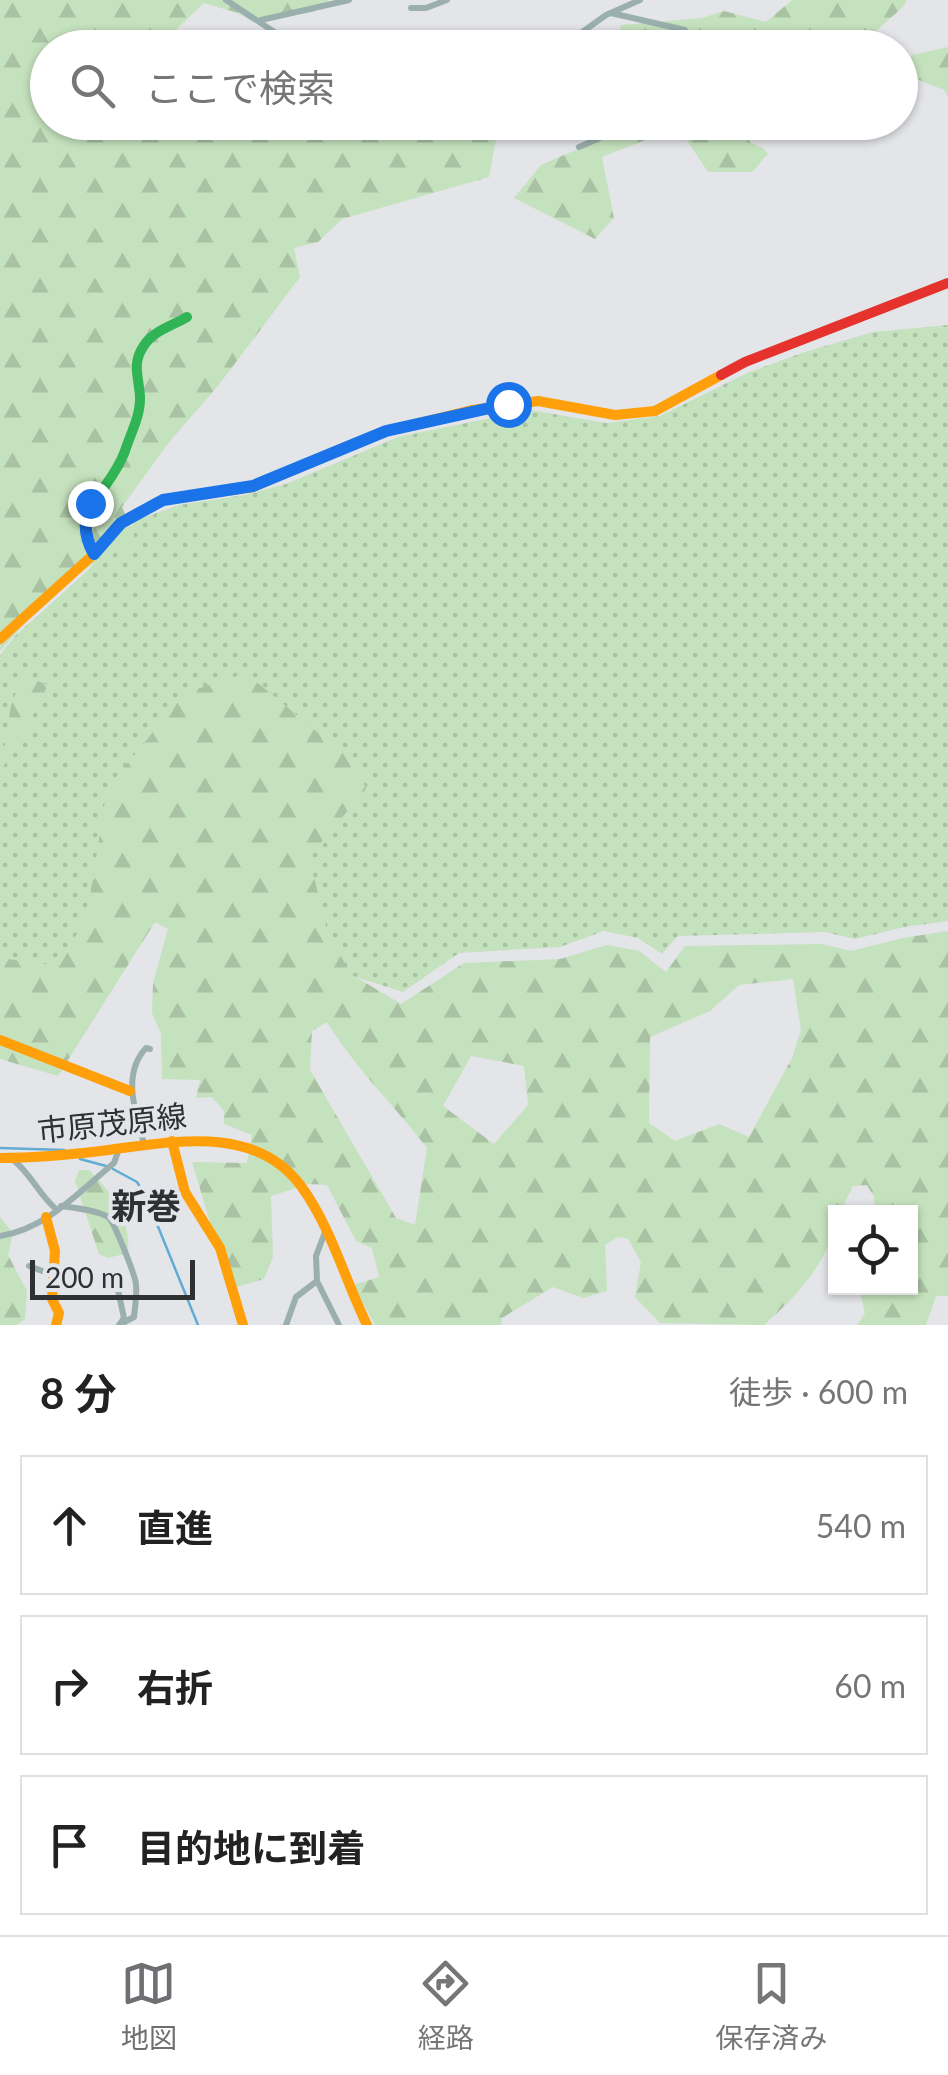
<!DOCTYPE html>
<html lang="ja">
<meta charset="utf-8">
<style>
:root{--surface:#fff;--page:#f2f2f2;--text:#222;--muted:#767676;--line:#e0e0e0;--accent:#6e6f72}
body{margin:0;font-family:Lato,"Noto Sans JP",sans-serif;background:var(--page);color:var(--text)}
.controls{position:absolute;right:30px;bottom:30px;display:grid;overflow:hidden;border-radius:0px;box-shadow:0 2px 8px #0004}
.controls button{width:90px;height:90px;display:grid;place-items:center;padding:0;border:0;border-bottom:2px solid var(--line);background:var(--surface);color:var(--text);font:50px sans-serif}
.scale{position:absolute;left:30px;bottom:25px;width:165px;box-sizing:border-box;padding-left:10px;border:5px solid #2f3032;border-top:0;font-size:28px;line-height:35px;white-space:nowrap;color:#2f3032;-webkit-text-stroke:8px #e2e5e9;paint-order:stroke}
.stop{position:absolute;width:30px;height:30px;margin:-22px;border:8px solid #1a73e8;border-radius:50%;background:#fff}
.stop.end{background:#1a73e8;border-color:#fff;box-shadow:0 2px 10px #0008}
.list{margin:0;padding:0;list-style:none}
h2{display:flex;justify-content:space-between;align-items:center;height:130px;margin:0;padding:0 40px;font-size:42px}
h2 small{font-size:32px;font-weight:400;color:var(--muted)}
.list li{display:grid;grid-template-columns:65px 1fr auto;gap:30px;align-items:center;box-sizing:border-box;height:140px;margin:0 20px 20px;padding:0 20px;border:2px solid var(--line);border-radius:0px}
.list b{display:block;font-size:38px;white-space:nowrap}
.list em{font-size:32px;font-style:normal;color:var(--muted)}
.icon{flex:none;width:55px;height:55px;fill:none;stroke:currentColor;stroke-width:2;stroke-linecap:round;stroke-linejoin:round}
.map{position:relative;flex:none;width:948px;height:1325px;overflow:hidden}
.search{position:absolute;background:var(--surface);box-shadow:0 2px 8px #0004;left:30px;right:30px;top:30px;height:110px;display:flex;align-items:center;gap:25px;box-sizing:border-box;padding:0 35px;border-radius:55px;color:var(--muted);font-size:38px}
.sheet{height:610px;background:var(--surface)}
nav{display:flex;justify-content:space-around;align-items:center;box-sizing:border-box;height:140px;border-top:2px solid var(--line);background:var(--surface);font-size:28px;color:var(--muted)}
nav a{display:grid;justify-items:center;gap:5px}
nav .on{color:var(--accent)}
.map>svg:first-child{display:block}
.grass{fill:url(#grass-dots)}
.forest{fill:url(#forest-firs);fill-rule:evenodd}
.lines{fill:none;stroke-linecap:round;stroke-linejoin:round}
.stream{stroke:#62acd4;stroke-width:2.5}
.street{stroke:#9bb0ae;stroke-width:6}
.fast{stroke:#30b455;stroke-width:10}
.slow{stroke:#ff9f0a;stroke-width:10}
.jam{stroke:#e5322d;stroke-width:10}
.route{stroke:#1a73e8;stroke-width:12}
.labels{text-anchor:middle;stroke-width:8;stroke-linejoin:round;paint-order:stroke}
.street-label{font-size:30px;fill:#2f3032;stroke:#e2e5e9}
.quarter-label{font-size:35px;font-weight:bold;fill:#2f3032;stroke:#e2e5e9}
</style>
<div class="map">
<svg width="948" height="1325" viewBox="0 0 948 1325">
<defs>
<pattern id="grass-dots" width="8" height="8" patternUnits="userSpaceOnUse" patternTransform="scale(2.5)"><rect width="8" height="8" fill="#c5e2be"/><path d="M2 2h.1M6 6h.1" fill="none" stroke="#aac2a4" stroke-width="1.8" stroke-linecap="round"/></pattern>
<pattern id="forest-firs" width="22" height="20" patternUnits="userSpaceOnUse" patternTransform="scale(2.5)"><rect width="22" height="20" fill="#c5e2be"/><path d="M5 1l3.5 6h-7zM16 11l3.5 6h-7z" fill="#aac2a4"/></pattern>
</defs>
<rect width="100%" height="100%" fill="#e3e5e8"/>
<path class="grass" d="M948,325v596l-44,6 -49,12 -30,-7 -147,4 -16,18 -24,-16 -34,-7 -44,16 -101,6 -56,39 -204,-65 -76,-30 -41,82 -82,-13v-311l15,-19 69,-62 53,-54 42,-15 65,-10 42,-11 112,-47 132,-27 77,13 53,-7 87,-43 58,-21 68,-20z"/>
<path class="forest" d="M0,0h329l-15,12 -61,10 -15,-9 -34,-10 -40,38 -1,6 -115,1v74l451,1 -10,54 -147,42 -24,23 -24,6 6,29 -82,109 -48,55 -48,66 12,27v12c-61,19 -92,59 -134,105z
M792,0h115l-4,7 -26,23 -38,17 -152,1 -33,-4 -6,3 -32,1 5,-23 81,-7 22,-7 42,11z
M948,47v50l-4,-7 -43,-17 11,-18z
M668,123h67l16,20 12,5 5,6 -16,18h-44l-30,-45 -76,30 12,61 -19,21 -81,-41 27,-33 74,-32z
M246,673l71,59 34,19 15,38 -57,68 19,77 23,40 50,30 63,-41 96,-4 47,-14 32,6 27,21 19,-26 137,-2 29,7 52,-13 45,-7v365h-12l-10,29h-69l8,-12 -4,-16 3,-9h46v-76h-35l-1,-15 -7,-12 -14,1 -13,26h-4c-1,44 -41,86 -72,113l-104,-2 -25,-26 6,-35 -13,-23 -10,-2 -13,8 2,46 -24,7 -30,-11 -51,31 -1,7h-126l-22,-40 26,-8 -7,-29 -16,-7 -29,-56 -18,-1 -38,12 2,61 -9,22 -34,10 -38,-127 55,1 5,-28 -28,-11v-13l-12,-14 -16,1 4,-18 -38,-1 -1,-45 -9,-21 1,-30 15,-54 -13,-7 -97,154 -58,-17v-101l54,7 26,-35 10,-34 17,-108 78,-95zM793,979l8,51 -9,28 -43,79 -30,-13 -44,17 -26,-18 1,-86 60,-26 29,-26zM327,1022c28,46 67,83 100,126l-12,77 -19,-7 -86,-148 2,-39zM471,1056l53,10 4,39 -34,39 -51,-38z
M23,675l25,10 -25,50 -23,37v-23l5,-4 6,-40z
M79,1170h10c23,22 42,51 39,83l-20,5 -9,-4 -24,-73z
M0,1217l13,16 -5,22 19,36 -2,28 -8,6h-17z"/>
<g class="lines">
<path class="stream" d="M0,1148l64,2
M80,1159l26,7
M113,1169l24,13 9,15 52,128"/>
<path class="street" d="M226,0l65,43 13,5
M411,8h15l21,-8
M611,13l74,17 7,18
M261,20l88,-20
M560,48l46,-33 34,-15
M579,147l58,-25
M144,1144c-8,-31 -23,-69 2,-96l4,1
M12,1159c19,14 26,35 44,50
M61,1206c14,2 35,4 47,11 6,4 27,58 28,67 1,11 -1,22 -2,33l-15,8
M0,1236c45,-6 80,-45 114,-73l5,-14
M29,1266l24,9
M317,1281l22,44
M118,1290l6,28 -4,6
M286,1325l10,-28 21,-16 -1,-25 9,-24"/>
<path class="fast" d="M94,554c-24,-46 16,-61 31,-103 5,-16 15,-34 15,-52 0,-19 -9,-34 3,-52 9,-16 29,-21 44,-30"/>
<path class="slow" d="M0,639l94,-85 27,-31 42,-23 90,-13 133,-56 86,-21 66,-9 77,14 40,-4 66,-36
M0,1040l130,51
M172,1141l13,51 35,56 23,77
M0,1158c33,0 67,-3 100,-7 68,-8 154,-29 201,35 30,41 44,94 66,139
M46,1217l9,34 -3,48 7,14 -3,12"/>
<path class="jam" d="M721,375l24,-13 203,-79"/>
</g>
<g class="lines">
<path class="route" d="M90,503c-7,18 -6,34 4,51l27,-31 42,-23 90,-14 133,-55 122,-27"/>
</g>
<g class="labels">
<g class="street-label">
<text transform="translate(112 1124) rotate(-6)" y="10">市原茂原線</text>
</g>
<g class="quarter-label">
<text x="146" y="1219">新巻</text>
</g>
</g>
</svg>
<div class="controls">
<button><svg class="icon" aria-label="locate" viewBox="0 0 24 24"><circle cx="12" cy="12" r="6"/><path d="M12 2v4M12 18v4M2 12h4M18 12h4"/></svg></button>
</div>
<div class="scale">200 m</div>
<div class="stop" style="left:508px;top:404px"></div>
<div class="stop end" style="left:90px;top:503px"></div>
<div class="search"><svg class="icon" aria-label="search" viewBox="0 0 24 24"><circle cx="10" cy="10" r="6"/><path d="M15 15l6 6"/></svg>ここで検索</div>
</div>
<section class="sheet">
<h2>8 分<small>徒歩 · 600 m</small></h2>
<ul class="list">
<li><svg class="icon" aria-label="ahead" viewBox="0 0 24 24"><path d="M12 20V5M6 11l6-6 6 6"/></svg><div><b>直進</b></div><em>540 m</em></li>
<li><svg class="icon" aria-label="right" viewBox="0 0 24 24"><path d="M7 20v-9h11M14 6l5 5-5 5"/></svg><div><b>右折</b></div><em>60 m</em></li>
<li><svg class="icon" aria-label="arrive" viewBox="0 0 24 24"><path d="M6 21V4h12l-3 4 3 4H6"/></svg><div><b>目的地に到着</b></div></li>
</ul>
</section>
<nav>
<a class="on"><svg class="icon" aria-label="map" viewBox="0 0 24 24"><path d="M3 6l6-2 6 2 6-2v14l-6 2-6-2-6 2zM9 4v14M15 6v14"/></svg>地図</a>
<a><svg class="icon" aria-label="directions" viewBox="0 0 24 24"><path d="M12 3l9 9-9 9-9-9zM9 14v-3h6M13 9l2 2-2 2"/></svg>経路</a>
<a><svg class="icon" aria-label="saved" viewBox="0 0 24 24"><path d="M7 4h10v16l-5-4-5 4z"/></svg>保存済み</a>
</nav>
